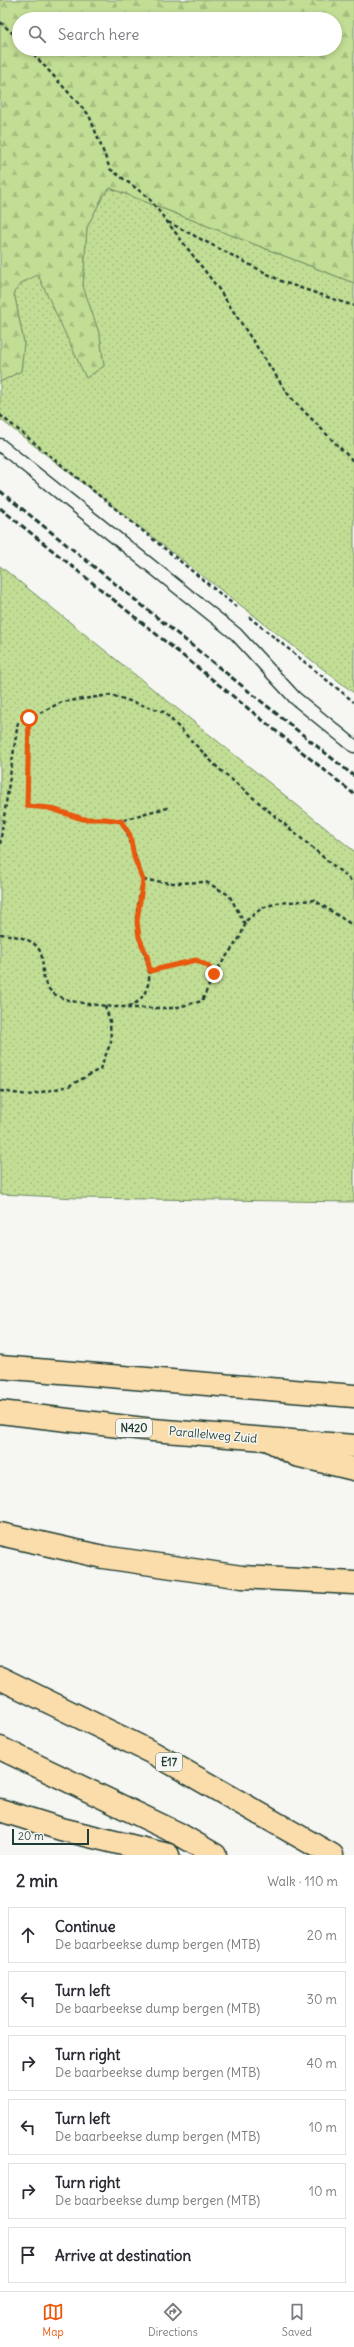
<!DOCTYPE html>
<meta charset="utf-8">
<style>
:root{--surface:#fff;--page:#f7f7f7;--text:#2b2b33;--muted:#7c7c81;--line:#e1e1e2;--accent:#ea580c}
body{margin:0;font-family:Delius,sans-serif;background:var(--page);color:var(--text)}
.scale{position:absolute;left:12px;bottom:10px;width:77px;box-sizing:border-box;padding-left:4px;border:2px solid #1f3d34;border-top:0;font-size:11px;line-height:14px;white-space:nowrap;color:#1f3d34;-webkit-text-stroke:3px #f6f6f2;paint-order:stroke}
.stop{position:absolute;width:12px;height:12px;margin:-9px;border:3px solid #ea580c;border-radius:50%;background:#fff}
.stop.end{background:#ea580c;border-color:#fff;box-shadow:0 1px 4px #0008}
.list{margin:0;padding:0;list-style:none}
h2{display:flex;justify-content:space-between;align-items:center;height:52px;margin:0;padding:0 16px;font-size:17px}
h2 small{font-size:13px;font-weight:400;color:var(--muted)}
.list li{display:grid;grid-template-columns:26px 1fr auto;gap:12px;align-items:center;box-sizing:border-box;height:56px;margin:0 8px 8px;padding:0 8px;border:1px solid var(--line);border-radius:0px}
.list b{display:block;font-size:15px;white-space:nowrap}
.list p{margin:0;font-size:13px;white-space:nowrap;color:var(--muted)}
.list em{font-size:13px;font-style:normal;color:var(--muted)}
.icon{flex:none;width:22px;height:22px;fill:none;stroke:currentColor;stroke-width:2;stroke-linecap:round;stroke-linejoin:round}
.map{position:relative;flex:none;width:354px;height:1855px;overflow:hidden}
.search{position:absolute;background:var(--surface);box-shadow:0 2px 6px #0003;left:12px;right:12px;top:12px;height:44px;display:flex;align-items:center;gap:10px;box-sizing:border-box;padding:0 14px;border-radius:22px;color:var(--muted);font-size:15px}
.sheet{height:436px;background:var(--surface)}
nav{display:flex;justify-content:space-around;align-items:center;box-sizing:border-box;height:56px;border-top:1px solid var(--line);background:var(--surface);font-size:11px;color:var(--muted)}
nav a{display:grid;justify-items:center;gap:2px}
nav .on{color:var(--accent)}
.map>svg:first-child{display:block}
.grass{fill:url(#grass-dots);stroke:#708d64}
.forest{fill:url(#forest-firs);stroke:#708d64;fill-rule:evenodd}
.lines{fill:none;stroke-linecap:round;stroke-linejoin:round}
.service-casing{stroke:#1f3d34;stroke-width:15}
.trunk-casing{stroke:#1f3d34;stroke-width:25}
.motorway-casing{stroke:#1f3d34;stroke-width:25}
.path{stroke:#1f3d34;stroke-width:2.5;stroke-dasharray:4 3;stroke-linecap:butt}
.service{stroke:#f6f6f2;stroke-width:12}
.trunk{stroke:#fbddab;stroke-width:22}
.motorway{stroke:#fbddab;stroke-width:22}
.rail{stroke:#1f3d34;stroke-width:3;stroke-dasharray:6 3;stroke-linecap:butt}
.route{stroke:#ea580c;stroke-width:5}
.labels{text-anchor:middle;stroke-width:3;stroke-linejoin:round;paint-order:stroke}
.shield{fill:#f6f6f2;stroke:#60746d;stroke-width:1}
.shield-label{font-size:11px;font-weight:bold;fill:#1f3d34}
.street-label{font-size:12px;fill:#1f3d34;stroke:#f6f6f2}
</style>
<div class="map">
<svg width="354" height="1855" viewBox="0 0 354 1855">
<defs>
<pattern id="grass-dots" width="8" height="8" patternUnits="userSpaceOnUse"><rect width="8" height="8" fill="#c2dd94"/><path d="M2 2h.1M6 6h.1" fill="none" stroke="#a6bf80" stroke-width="1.8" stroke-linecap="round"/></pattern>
<pattern id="forest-firs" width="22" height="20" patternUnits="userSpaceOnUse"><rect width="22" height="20" fill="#c2dd94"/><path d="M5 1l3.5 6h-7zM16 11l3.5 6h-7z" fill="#a6bf80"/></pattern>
</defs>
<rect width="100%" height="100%" fill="#f6f6f2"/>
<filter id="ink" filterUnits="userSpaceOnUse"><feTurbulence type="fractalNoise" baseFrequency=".025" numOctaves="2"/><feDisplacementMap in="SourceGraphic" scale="8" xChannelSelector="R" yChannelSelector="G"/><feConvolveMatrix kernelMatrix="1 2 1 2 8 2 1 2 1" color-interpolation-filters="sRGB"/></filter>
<g filter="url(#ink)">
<path class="grass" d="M110,188l244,95v410l-354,-274v-37l21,-11 3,-28 -10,-51 9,-10 15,-8 48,104 18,-12 -4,-30 -17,-49 4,-60 16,-31z
M0,566l354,285v351l-276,-4 -78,-4z"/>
<path class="forest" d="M0,0h354v283l-244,-95 -7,8 -16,31 -4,59 17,50 4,30 -18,12 -48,-103 -15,7 -9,10 10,51 -3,28 -21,11zM19,19h316v30h-316z"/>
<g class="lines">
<g class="service-casing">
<path id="service" d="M0,445l236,189 59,64 59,48"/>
</g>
<g class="trunk-casing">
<path id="trunk" d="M0,1367l354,29
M0,1412l153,18 201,16"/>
</g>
<g class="motorway-casing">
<path id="motorway" d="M269,1440l27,15 58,14
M0,1534l103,23 139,20 112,6
M0,1678l155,76 177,101
M0,1748l179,86 36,21
M0,1810l61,19 107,26"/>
</g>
<path class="path" d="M0,22l19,17
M29,49l60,66 21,54 38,28 70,91 72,109 64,65
M168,222l115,60 71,24
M0,415l239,194
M249,617l105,85
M168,808l-19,4 -28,9c11,18 14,39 22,59l31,3 32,-1 23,13 16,29
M121,821l-16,-2h-22l-34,-11 -22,-2 2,-88 33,-16 49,-7 53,17 54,56 136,115
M0,844l18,-122
M0,934c69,6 25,42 56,61 14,8 35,9 50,11 15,2 29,3 38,-12 15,-26 -7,-46 -7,-72 -1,-14 4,-29 6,-42
M150,971l46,-11 12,6 6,8
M127,1008h47l28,-7 12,-27 26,-37 7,-17 15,-12 15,-5 37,-3 40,26
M0,1091l29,4 40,-9 31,-17 11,-27 -1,-21 -5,-15"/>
<use href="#service" class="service"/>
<use href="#trunk" class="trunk"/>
<use href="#motorway" class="motorway"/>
<path class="rail" d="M0,491l354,285
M0,508l354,286"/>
</g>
</g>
<g class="lines" filter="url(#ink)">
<path class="route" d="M29,718l-2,88 22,2 34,11h22l16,2 9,14 4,22 9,23 -6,41 2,16 8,19 3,15 46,-11 12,6 6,8"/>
</g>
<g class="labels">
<g class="shield">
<rect x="116" y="1419" width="36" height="18" rx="3"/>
<rect x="156" y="1753" width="26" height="18" rx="3"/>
</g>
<g class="shield-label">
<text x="134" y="1432">N420</text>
<text x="169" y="1766">E17</text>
</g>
<g class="street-label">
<text transform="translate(213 1435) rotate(5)" y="4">Parallelweg Zuid</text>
</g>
</g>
</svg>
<div class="scale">20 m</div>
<div class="stop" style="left:29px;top:718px"></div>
<div class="stop end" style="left:214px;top:974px"></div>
<div class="search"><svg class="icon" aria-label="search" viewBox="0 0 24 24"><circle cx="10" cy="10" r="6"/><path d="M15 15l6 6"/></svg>Search here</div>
</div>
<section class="sheet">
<h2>2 min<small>Walk · 110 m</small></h2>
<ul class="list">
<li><svg class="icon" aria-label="ahead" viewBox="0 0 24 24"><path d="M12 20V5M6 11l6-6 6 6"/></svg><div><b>Continue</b><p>De baarbeekse dump bergen (MTB)</p></div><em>20 m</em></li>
<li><svg class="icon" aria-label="left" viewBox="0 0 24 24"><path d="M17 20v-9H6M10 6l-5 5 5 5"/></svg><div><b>Turn left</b><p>De baarbeekse dump bergen (MTB)</p></div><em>30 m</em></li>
<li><svg class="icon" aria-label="right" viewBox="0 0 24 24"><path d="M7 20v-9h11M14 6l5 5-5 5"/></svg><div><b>Turn right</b><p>De baarbeekse dump bergen (MTB)</p></div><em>40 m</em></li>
<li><svg class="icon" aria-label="left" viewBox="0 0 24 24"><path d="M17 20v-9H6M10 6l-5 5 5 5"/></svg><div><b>Turn left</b><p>De baarbeekse dump bergen (MTB)</p></div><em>10 m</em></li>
<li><svg class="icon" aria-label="right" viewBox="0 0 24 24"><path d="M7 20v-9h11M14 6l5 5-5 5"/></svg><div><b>Turn right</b><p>De baarbeekse dump bergen (MTB)</p></div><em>10 m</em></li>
<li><svg class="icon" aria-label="arrive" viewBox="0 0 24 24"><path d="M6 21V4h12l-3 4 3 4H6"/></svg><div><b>Arrive at destination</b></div></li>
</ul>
</section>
<nav>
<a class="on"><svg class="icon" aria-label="map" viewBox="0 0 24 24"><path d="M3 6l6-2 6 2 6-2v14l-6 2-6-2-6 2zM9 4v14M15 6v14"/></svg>Map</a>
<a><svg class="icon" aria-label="directions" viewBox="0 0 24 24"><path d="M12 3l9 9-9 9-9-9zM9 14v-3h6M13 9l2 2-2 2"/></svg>Directions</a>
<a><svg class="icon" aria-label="saved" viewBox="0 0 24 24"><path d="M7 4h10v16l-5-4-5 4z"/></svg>Saved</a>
</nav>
